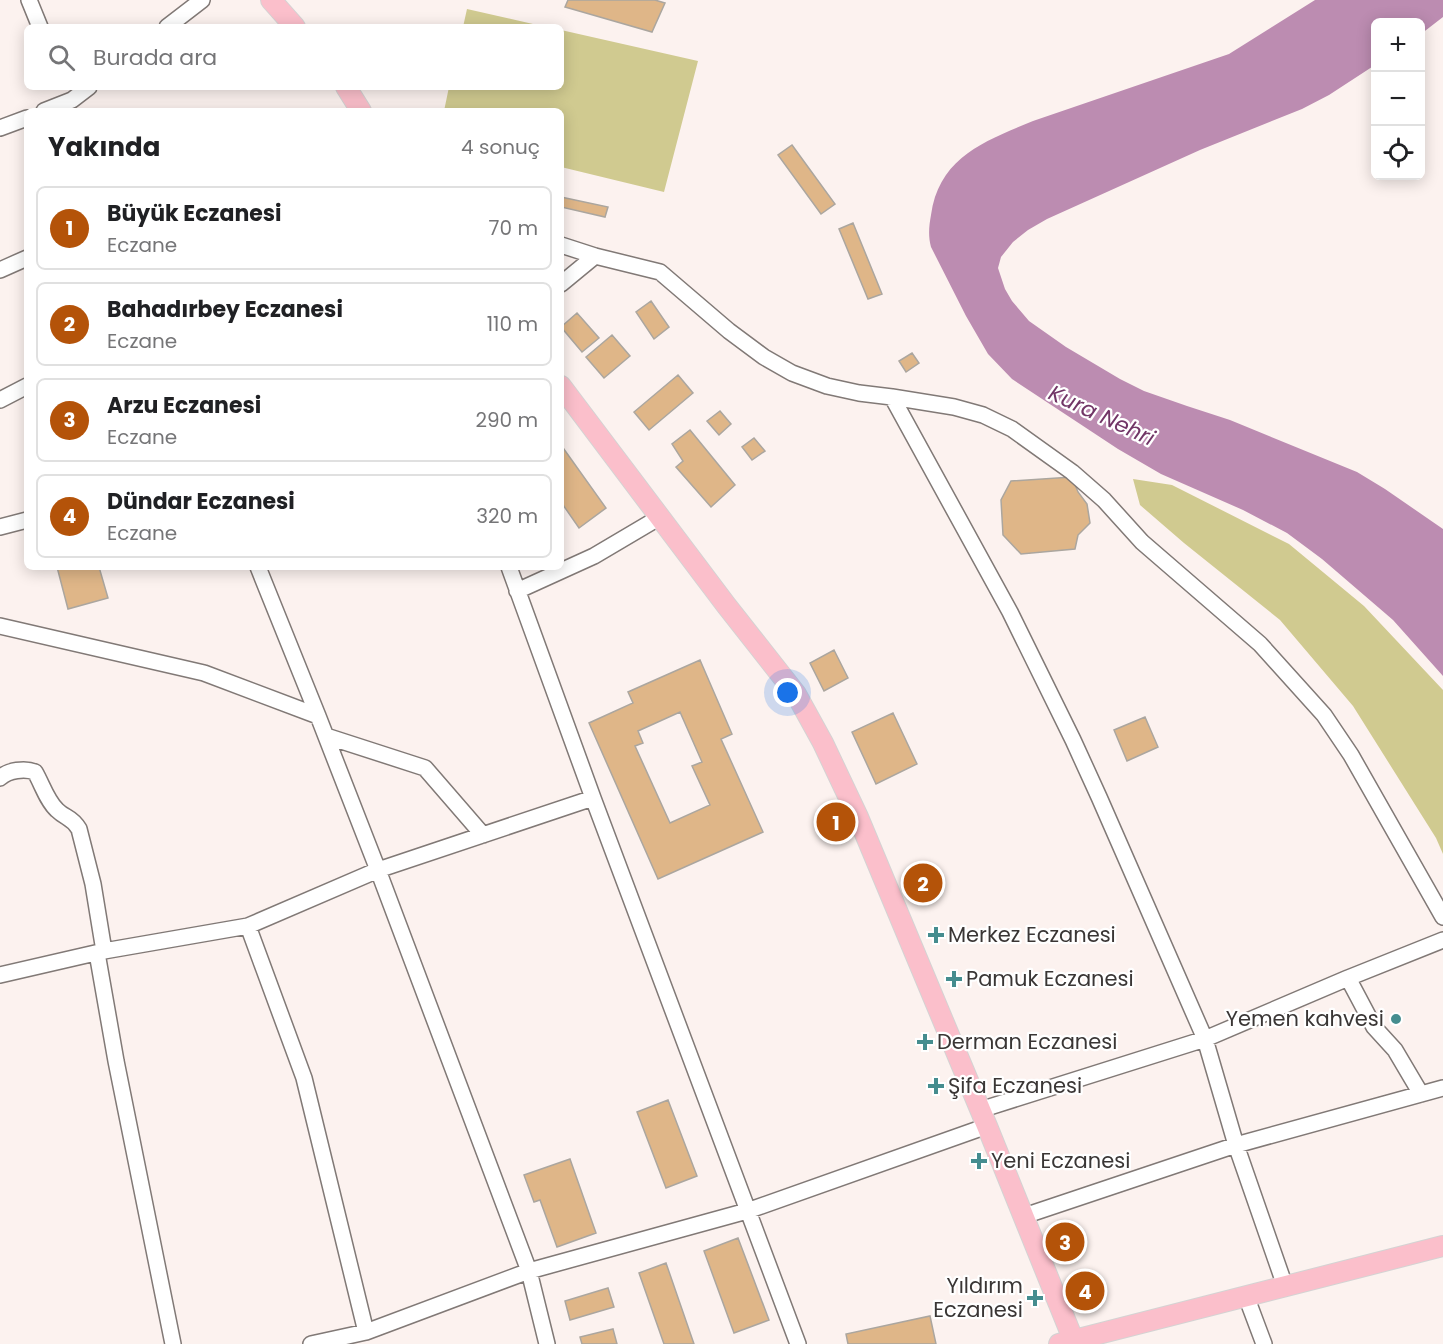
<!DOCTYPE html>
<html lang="tr">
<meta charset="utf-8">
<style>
:root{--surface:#fff;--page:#f6f6f6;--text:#202124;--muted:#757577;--line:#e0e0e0;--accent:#b45309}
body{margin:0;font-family:Poppins,sans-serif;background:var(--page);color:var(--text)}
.controls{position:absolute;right:18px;top:18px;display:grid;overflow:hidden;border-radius:9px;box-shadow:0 3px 15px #0003}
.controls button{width:54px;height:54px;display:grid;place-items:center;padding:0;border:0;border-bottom:2px solid var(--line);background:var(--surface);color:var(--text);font:30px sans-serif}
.you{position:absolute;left:788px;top:693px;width:21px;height:21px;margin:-15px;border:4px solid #fff;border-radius:50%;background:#1a73e8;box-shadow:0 0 0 9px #1a73e833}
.badge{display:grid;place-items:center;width:39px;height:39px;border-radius:50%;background:var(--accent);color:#fff;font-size:20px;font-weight:700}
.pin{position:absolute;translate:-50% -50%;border:3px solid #fff;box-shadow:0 2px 6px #0006}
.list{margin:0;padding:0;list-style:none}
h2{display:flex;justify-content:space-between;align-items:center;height:78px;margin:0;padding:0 24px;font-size:26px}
h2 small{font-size:20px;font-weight:400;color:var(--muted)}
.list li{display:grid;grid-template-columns:39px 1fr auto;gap:18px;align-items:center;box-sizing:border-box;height:84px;margin:0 12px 12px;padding:0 12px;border:2px solid var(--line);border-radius:9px}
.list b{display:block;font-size:22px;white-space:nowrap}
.list p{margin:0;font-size:20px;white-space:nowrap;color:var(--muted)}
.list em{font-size:20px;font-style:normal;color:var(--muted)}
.icon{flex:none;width:33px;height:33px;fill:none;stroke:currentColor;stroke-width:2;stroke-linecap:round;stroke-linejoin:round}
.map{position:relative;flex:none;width:1443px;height:1344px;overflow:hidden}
.search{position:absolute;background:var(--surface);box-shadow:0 3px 15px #0003;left:24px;top:24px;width:540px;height:66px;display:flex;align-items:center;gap:15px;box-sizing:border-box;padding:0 21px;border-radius:9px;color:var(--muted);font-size:22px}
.panel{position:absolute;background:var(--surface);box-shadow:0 3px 15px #0003;left:24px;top:108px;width:540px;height:462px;border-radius:9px}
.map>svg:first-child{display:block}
.green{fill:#d0ca90}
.water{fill:#bc8cb1}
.building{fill:#dfb688;stroke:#aba69f;stroke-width:1.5;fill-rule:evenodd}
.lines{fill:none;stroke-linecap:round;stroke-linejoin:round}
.minor-casing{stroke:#817976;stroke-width:18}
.major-casing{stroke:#d4d3d3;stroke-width:22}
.minor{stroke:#fff;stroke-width:15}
.major{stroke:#fbbfcb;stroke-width:20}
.poi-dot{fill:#458d8f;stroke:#fff;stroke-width:2}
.labels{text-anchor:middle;stroke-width:4.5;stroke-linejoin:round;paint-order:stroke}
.poi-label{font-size:21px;fill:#3a3635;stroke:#fff;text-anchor:start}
.water-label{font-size:22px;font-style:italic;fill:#713566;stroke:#fff}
</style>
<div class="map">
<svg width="1443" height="1344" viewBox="0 0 1443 1344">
<rect width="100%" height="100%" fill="#fcf2ef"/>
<path class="green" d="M467,9l79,18h-83z
M561,30l137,31 -34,131 -103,-25v-56h-117l5,-24h112z
M1133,479l39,6 117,59 75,62 79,84v164l-7,-16 -83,-132 -73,-86 -96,-77 -44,-38z"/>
<path class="water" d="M1315,0h128v17l-22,17 -1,-12h-44l-1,43 -46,30 -27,14 -102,41 -153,69 -19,11 -15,12 -12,15 -3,11 7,21 7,12 17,20 37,26 54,32 24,12 43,15 43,14 127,52 28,17 58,40v147l-50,-56 -71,-61 -35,-26 -44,-23 -82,-36 -43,-25 -106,-70 -24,-25 -22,-38 -35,-69c-3,-11 -2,-21 0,-32 8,-58 54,-74 102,-94l196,-67z"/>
<path class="building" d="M568,0h87l10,3 -13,29 -87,-25z
M792,145l43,59 -14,10 -43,-59z
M561,197l47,10 -3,10 -44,-10z
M853,223l29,71 -14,5 -29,-70z
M651,301l18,26 -15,12 -18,-27z
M577,313l22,25 -17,14 -21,-25z
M612,335l18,21 -26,22 -18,-21z
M912,353l7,10 -13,9 -7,-11z
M678,375l15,18 -44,37 -15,-18z
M720,411l11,13 -12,11 -12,-14z
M690,430l45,55 -24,22 -35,-40 7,-6 -11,-17z
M754,438l11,13 -13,9 -10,-13z
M561,445l45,63 -27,20 -18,-26z
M1072,477l6,15 9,12 3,19 -12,12 -3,14 -54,5 -18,-19 -2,-35 10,-19z
M57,567h42l9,31 -40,11z
M834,650l14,28 -24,13 -14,-28z
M700,660l32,74 -11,5 42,93 -105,47 -69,-156 44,-20 -5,-11zM680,712l22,50 -10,4 18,39 -40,18 -35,-77 8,-3 -5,-12z
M893,713l24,51 -41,20 -24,-52z
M1145,717l13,30 -31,14 -13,-31z
M668,1100l29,76 -31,12 -29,-76z
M570,1159l26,74 -39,14 -17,-47 -6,2 -10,-27z
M738,1238l31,82 -35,13 -30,-82z
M666,1263l28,81h-30l-25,-71z
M608,1288l6,19 -44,13 -5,-19z
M930,1316l6,28h-88l-2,-10z
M613,1329l4,15h-35l-2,-7z"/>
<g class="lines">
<g class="minor-casing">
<path id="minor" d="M29,0l11,27
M167,27l35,-27
M44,111l28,-11 17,-13
M0,128l27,-10
M561,245l34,11 65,16 69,59 35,26 28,16 35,13 32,7 33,4 118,215 63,128 26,57 106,242 31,106 49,141
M0,270l27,-12
M561,284l34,-28
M892,397l62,10 29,8 29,14 60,43 32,28 38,42 118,102 64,71 27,40 92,162
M0,400l27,-14
M0,527l27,-7
M258,567l60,149 60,154 151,401 18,73
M509,567l84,231 205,546
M517,591l77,-35 66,-39
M0,626l204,47 114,43
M326,736l99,32 58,67
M0,778c8,-8 25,-10 35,-6 7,12 12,29 22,38 9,9 14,6 22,19l14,55 11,67
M248,926l56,152 62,254
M97,953l19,108 57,283
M0,975l104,-24 144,-25 130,-56 215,-72
M1348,978l95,-38
M980,1110l225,-71 143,-61 26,49 21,23 26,44
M1024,1216l212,-71 207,-57
M1246,1296l18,48
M311,1344l55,-12 163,-61 218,-60 240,-85"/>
</g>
<g class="major-casing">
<path id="major" d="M271,0l24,27
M346,87l15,24
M561,386l165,219 70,89 27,49 35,74 129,309 88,218
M1059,1344l384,-98"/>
</g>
<use href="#minor" class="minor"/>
<use href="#major" class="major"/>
</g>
<g class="poi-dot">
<path d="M933 926h6v6h6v6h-6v6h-6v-6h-6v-6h6z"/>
<path d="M951 970h6v6h6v6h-6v6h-6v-6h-6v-6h6z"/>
<circle cx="1396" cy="1019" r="6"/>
<path d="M922 1033h6v6h6v6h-6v6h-6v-6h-6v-6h6z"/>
<path d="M933 1077h6v6h6v6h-6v6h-6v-6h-6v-6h6z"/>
<path d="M976 1152h6v6h6v6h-6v6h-6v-6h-6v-6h6z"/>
<path d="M1032 1289h6v6h6v6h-6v6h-6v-6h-6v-6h6z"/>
</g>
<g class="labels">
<g class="poi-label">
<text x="948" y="942">Merkez Eczanesi</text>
<text x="966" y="986">Pamuk Eczanesi</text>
<text x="1384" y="1026" text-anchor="end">Yemen kahvesi</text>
<text x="937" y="1049">Derman Eczanesi</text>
<text x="948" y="1093">Şifa Eczanesi</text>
<text x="991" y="1168">Yeni Eczanesi</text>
<text x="1023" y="1293" text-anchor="end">Yıldırım<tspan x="1023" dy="24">Eczanesi</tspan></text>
</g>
<g class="water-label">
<text transform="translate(1102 415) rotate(25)" y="8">Kura Nehri</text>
</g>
</g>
</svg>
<div class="controls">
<button>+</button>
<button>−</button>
<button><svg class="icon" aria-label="locate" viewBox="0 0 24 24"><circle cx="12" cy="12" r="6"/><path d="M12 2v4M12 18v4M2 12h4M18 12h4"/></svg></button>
</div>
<div class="you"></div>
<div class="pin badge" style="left:836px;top:822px">1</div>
<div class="pin badge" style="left:923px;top:883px">2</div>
<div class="pin badge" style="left:1065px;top:1242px">3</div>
<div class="pin badge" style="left:1085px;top:1291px">4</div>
<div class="search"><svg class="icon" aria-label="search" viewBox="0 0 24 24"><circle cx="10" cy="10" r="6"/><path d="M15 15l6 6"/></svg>Burada ara</div>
<section class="panel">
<h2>Yakında<small>4 sonuç</small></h2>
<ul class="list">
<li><span class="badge">1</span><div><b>Büyük Eczanesi</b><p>Eczane</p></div><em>70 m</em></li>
<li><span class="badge">2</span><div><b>Bahadırbey Eczanesi</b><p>Eczane</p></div><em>110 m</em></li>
<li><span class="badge">3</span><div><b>Arzu Eczanesi</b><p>Eczane</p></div><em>290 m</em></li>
<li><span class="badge">4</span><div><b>Dündar Eczanesi</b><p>Eczane</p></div><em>320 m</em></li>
</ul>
</section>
</div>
